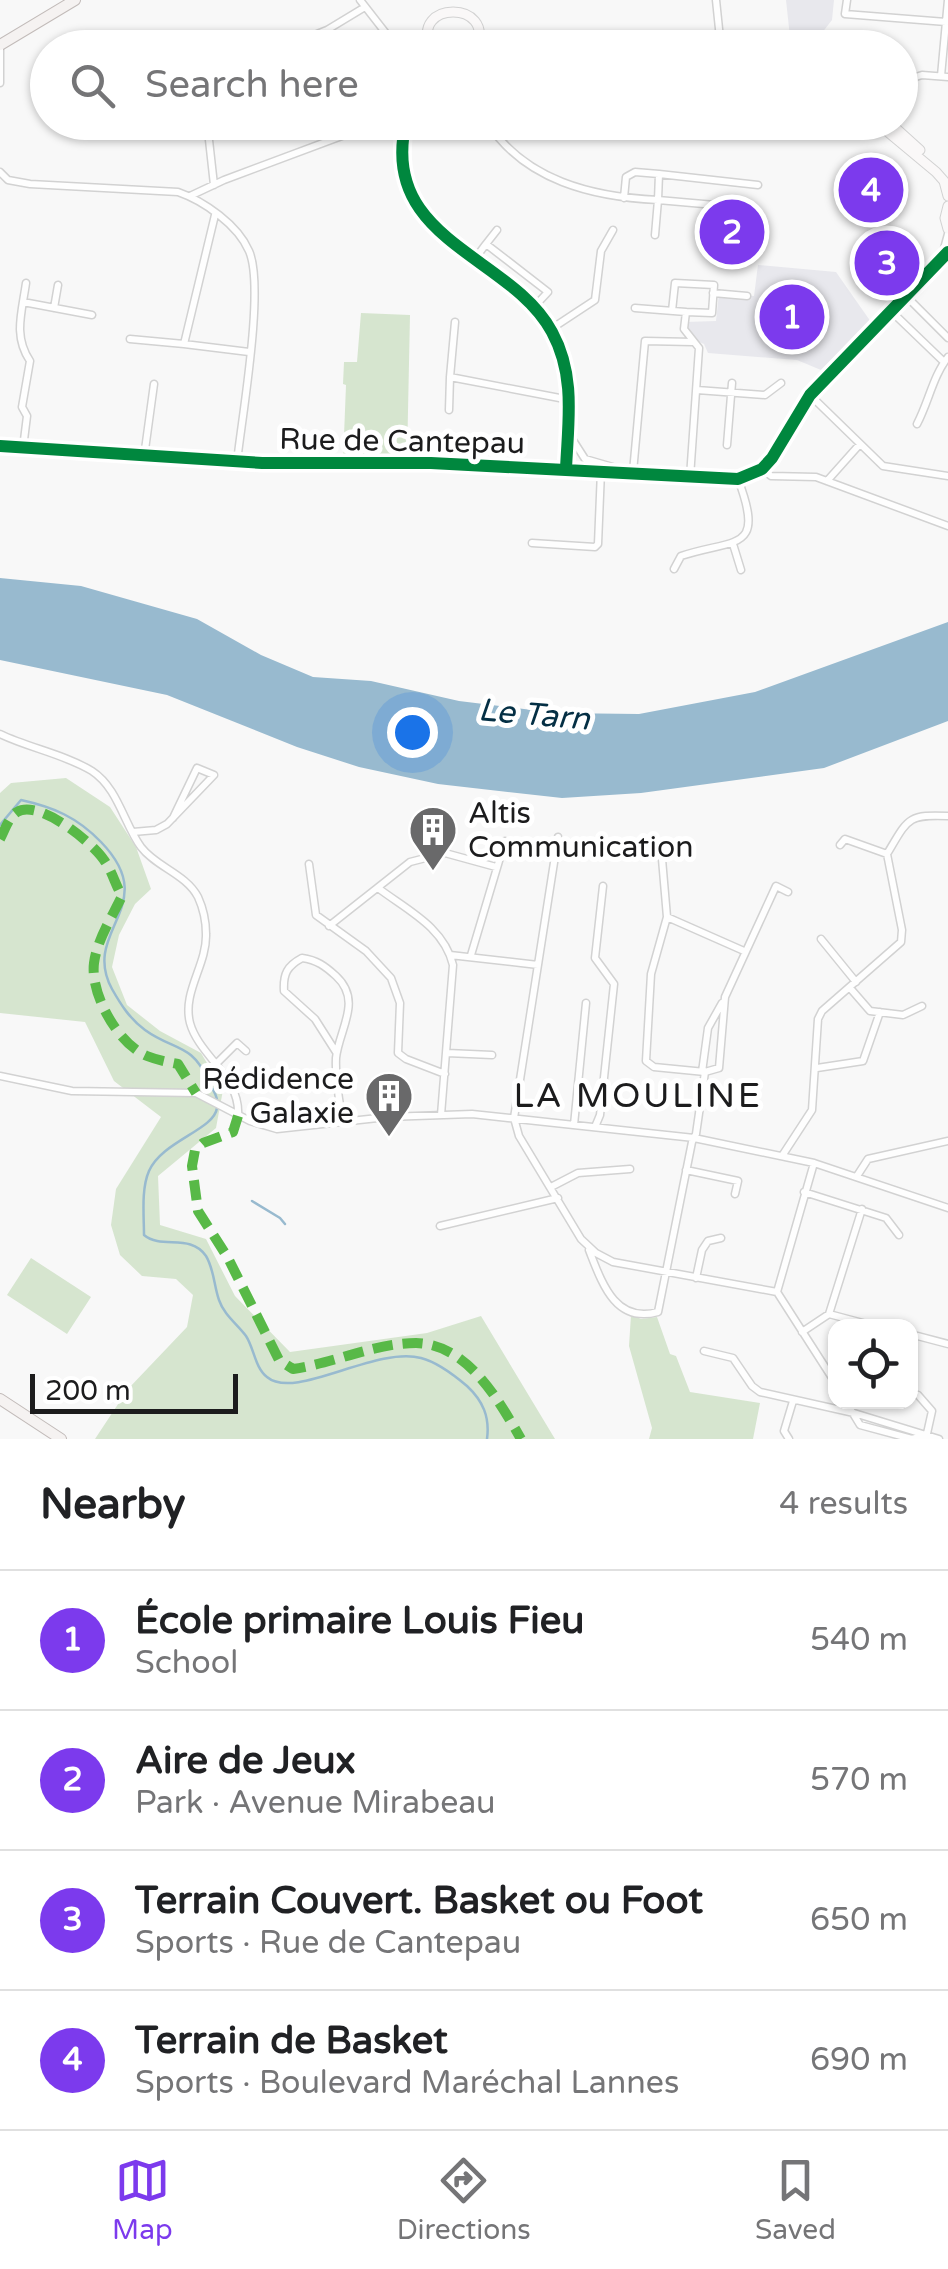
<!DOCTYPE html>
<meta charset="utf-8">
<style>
:root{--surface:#fff;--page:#f2f2f2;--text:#202124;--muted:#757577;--line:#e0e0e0;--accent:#7c3aed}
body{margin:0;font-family:"Varela Round",sans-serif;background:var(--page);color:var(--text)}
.controls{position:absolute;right:30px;bottom:30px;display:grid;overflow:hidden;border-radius:20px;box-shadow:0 2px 8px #0004}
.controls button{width:90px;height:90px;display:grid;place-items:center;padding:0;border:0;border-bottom:2px solid var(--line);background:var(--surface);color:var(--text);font:50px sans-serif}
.scale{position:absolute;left:30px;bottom:25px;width:208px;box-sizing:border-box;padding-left:10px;border:5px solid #1c1c1d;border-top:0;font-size:28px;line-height:35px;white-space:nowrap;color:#1c1c1d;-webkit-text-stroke:8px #fff;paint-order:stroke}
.you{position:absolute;left:412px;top:732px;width:35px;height:35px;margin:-25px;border:8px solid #fff;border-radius:50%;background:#1a73e8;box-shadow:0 0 0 15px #1a73e833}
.badge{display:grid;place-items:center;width:65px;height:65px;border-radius:50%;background:var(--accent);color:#fff;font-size:32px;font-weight:700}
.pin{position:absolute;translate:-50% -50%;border:5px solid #fff;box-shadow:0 2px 10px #0006}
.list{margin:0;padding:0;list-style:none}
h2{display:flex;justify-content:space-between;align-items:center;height:130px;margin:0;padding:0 40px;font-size:42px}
h2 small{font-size:32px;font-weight:400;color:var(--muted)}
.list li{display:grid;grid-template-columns:65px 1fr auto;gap:30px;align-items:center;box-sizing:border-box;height:140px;padding:0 40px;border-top:2px solid var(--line)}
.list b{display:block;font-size:38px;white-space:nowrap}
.list p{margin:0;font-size:32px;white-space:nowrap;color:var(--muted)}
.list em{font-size:32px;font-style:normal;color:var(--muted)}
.icon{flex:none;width:55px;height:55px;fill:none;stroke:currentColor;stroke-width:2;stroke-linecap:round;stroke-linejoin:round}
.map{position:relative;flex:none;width:948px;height:1439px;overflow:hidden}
.search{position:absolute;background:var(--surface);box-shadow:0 2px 8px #0004;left:30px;right:30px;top:30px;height:110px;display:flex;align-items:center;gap:25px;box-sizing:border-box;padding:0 35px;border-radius:55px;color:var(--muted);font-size:38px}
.sheet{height:690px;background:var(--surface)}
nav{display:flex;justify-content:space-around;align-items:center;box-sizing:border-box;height:140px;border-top:2px solid var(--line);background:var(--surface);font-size:28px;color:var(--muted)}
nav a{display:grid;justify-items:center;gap:5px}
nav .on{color:var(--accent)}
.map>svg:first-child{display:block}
.built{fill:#e8e8ed}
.green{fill:#d6e5cf}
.water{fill:#98bacf}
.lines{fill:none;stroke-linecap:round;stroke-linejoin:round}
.stream{stroke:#98bacf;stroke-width:2.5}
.minor-casing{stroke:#d2d2d2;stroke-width:9}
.secondary-casing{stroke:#d2d2d2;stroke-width:11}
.primary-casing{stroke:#c2bbb9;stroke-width:12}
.minor{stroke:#fefefe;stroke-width:6}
.secondary{stroke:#faf8f8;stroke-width:9}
.primary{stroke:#f5f2f1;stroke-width:10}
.quiet{stroke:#58b947;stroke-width:10;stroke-dasharray:20 10;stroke-linecap:butt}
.cycleway-casing{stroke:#fff;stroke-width:19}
.cycleway{stroke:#00873e;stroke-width:12}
.labels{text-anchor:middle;stroke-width:10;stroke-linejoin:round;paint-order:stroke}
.street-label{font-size:30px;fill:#1c1c1d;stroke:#fff}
.poi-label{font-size:30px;fill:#1c1c1d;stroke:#fff;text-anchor:start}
.water-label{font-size:32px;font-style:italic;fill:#042f44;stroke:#fff}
.quarter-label{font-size:35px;letter-spacing:2.5px;fill:#1c1c1d;stroke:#fff}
</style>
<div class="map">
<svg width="948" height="1439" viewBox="0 0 948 1439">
<rect width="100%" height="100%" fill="#f8f8f8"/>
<path class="built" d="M786,0h48l-2,20 -14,18 -28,-1z
M758,265l78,7 35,50 -50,48 -24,-10 -89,-7 -4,-9 -16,-7 -3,-15 31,-1 3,-28 35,3z"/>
<path class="green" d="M361,313l49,2 -3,144 -64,2 3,-76 -3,-1 1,-22h13z
M66,778l44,29 26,40 15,42 -16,15 -16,31 -7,32 15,38 33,26 41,22 22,37 -7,38 -58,48 2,49 46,14 29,57 55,56 137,-19 54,-17 74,123h-460l33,-50 59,-62 6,-32 -17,-16 -34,-3 -22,-21 -9,-30 5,-36 45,-72 -47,-36 -29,-59 -85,-9v-220l11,-10z
M31,1258l60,39 -24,37 -60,-39z
M631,1315l10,4 16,-2 13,37 6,2 14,36 70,11 -7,36h-104l3,-11 -23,-82z"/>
<path class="water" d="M0,578l81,8 116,33 64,36 52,22 58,4 88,20 97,12 83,1 116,-22 193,-70v99l-124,47 -183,25 -79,5 -124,-14 -79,-17 -62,-20 -130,-52 -167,-35z"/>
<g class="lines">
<path class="stream" d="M0,825l21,-25c32,7 56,17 80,42 62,64 -21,88 11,147 9,16 18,30 33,41 29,21 47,13 63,50 3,8 8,12 9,20
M217,1108c-3,22 -55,33 -68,63 -8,18 -5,45 -5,64 18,15 46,-2 62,21 8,13 8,30 13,44 5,15 18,24 27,36 8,12 9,32 21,41 28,24 108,-31 154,-19 16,4 33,17 46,28 16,15 23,31 20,53
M252,1201l28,17 5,6"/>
<g class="minor-casing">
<path id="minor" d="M360,0l32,41 -6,7
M716,0l5,48
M847,0l-2,14 101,8
M285,47l42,-17 38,-23
M941,76l7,-76
M900,82l22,-7 26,2
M0,83v-38
M207,122l7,63
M406,122c-28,119 105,133 146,210 24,44 16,90 14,137
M487,122c38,59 106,75 171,78l1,-26 -24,-2 -9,5 -2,21
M0,172l8,8 22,4 148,8c26,9 60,33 71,59 16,36 -7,165 -12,211
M659,174l99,11
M190,196l34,-16 150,-56
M215,215l-31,129 65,8
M655,235l3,-35 91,8
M486,244l11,-14
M942,256l6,-22
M474,260l12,-16 62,48 -15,16
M713,293l34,3
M906,296l42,42
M23,302l69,13
M54,308l4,-23
M635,308l51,4 -2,17 15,19 -9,129
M672,311l3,-28 39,2 -2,28 -26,-1
M891,311l52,50
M455,322l-5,55 120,23
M551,329l44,-29 6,-49 12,-21
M130,339l54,5
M697,390l68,5 16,-12
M810,395l73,71 65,10
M449,410l1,-33
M917,424c12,-23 16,-48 31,-67
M569,434l16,25 31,9
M727,445l5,-62
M0,446l262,17h169l307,16 24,-10 10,-11 38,-63 138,-143
M23,448l4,-32 -5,-9 8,-46c-17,-25 -8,-49 -4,-78
M144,457l10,-73
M762,469l9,7 45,1 132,49
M633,472l12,-131 48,1
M827,481l33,-37
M532,543l63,4 3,-3 3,-73
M733,544l8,26
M674,569l7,-13c54,-18 85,-3 57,-77
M0,734c29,14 64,20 92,37 26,17 32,53 49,76 15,20 45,27 57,50 5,11 8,25 8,37 1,31 -24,58 -16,89 9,33 51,54 48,93
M133,832l23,-2 11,-6 47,-49 -17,-7 -24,50
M558,837l-44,281 5,18 62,103 15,14 17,9 164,30
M840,845l5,-6 42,15
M662,859l5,58 -16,57 -5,87 8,6 51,5
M309,864l7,51 50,36 25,27 9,25 -2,50 8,6 39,15
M378,888c29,22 66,39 75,77l-12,150
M667,917l77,34
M329,926l81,-64 35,-9 51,14
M821,939l35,43
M450,955l88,10
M471,955l34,-114
M850,988l20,23 33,4 19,-9
M336,1052l-21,-33 -31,-28c-1,-17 3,-25 18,-33 15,2 23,8 34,18 27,25 3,53 0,82 -1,21 3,43 7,64
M447,1053l45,2
M217,1063l20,-20 9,8
M817,1068l46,-7 17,-49
M702,1072l6,-44 14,-25
M0,1076l72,15 124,2 54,28 27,8 110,-12 85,-3 222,24 120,25 134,45
M574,1125l12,-122
M595,1127l5,-12 14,-131 -19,-26 8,-72
M782,1156l30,-46 6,-91 4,-8 79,-69 1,-12 -15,-76c21,-35 20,-40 61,-38
M814,1163l-37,129 59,92
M686,1170l52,11 -3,13
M857,1176l11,-17 80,-18
M551,1187l27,-14 52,-4
M804,1192l82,26 13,17
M440,1226l118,-28
M589,1250c13,33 26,74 69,62l34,-170 4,-8 9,-62 14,-4 6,-71 51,-111 12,6
M696,1278l6,-28 6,-9 13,-3
M829,1314l33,-105
M802,1332l27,-18 45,12
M910,1334l38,10
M704,1351l29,7 19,28 8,6 94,21 85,26
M918,1395l14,16 -6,27
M846,1402l14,23 52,14 14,-4
M789,1439l-5,-8 9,-30"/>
</g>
<g class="secondary-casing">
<path id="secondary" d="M480,34l28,14
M431,48c-22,-48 66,-48 45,0
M876,122l60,50 8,9 4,15
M889,122l31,28
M948,206l-3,12 3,11"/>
</g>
<g class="primary-casing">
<path id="primary" d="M0,45l75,-45
M0,1399l61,40"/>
</g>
<use href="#minor" class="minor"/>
<use href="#secondary" class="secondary"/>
<use href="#primary" class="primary"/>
<path class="quiet" d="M0,839c5,-9 8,-21 17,-27 22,-13 75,30 87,48 8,11 11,24 18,36 -10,21 -25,44 -28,67 -4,31 24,81 53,93 10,4 21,6 31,8l18,29
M238,1116l-5,16 -30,11 -8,7 -3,16 6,45 30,47 51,102 14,9c41,-6 82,-26 123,-26 52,1 83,58 105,96"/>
<g class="cycleway-casing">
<path id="cycleway" d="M406,122c-28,119 105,133 146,210 24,44 16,90 14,137
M0,446l262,17h169l307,16 24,-10 10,-11 38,-63 138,-143"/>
</g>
<use href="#cycleway" class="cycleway"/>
</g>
<defs>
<g id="building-pin" transform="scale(2.5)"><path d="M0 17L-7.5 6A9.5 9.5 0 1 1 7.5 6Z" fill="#69696a" stroke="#fff"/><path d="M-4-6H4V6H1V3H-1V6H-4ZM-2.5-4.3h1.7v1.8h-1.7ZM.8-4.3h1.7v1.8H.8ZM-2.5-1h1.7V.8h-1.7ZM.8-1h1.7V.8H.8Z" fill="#fff"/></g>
</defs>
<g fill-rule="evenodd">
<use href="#building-pin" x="433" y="830"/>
<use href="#building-pin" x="389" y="1096"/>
</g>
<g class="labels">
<g class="street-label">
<text transform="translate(402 441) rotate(1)" y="10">Rue de Cantepau</text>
</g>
<g class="poi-label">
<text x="468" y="823">Altis<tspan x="468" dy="34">Communication</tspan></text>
<text x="354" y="1089" text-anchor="end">Rédidence<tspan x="354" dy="34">Galaxie</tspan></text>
</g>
<g class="water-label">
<text transform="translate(534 714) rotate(5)" y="11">Le Tarn</text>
</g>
<g class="quarter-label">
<text x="638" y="1107">LA MOULINE</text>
</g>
</g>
</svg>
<div class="controls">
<button><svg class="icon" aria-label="locate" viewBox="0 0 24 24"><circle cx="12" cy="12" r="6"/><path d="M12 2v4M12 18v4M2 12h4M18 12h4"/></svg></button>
</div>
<div class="scale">200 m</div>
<div class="you"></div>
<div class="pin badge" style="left:792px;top:317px">1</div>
<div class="pin badge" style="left:732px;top:232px">2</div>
<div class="pin badge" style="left:887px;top:263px">3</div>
<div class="pin badge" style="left:871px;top:190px">4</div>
<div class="search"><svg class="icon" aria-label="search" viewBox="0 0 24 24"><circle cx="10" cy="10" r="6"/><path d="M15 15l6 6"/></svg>Search here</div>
</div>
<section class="sheet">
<h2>Nearby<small>4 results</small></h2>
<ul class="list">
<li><span class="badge">1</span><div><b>École primaire Louis Fieu</b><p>School</p></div><em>540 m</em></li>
<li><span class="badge">2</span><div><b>Aire de Jeux</b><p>Park · Avenue Mirabeau</p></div><em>570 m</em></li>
<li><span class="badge">3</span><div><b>Terrain Couvert. Basket ou Foot</b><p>Sports · Rue de Cantepau</p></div><em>650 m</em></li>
<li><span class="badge">4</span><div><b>Terrain de Basket</b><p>Sports · Boulevard Maréchal Lannes</p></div><em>690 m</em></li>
</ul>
</section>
<nav>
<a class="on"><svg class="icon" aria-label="map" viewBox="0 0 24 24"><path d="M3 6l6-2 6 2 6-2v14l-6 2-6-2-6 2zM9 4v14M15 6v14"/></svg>Map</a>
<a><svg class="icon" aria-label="directions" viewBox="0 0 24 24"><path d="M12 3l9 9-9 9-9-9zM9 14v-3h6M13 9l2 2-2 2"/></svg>Directions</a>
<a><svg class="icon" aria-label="saved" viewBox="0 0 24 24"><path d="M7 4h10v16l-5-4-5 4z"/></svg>Saved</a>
</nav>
